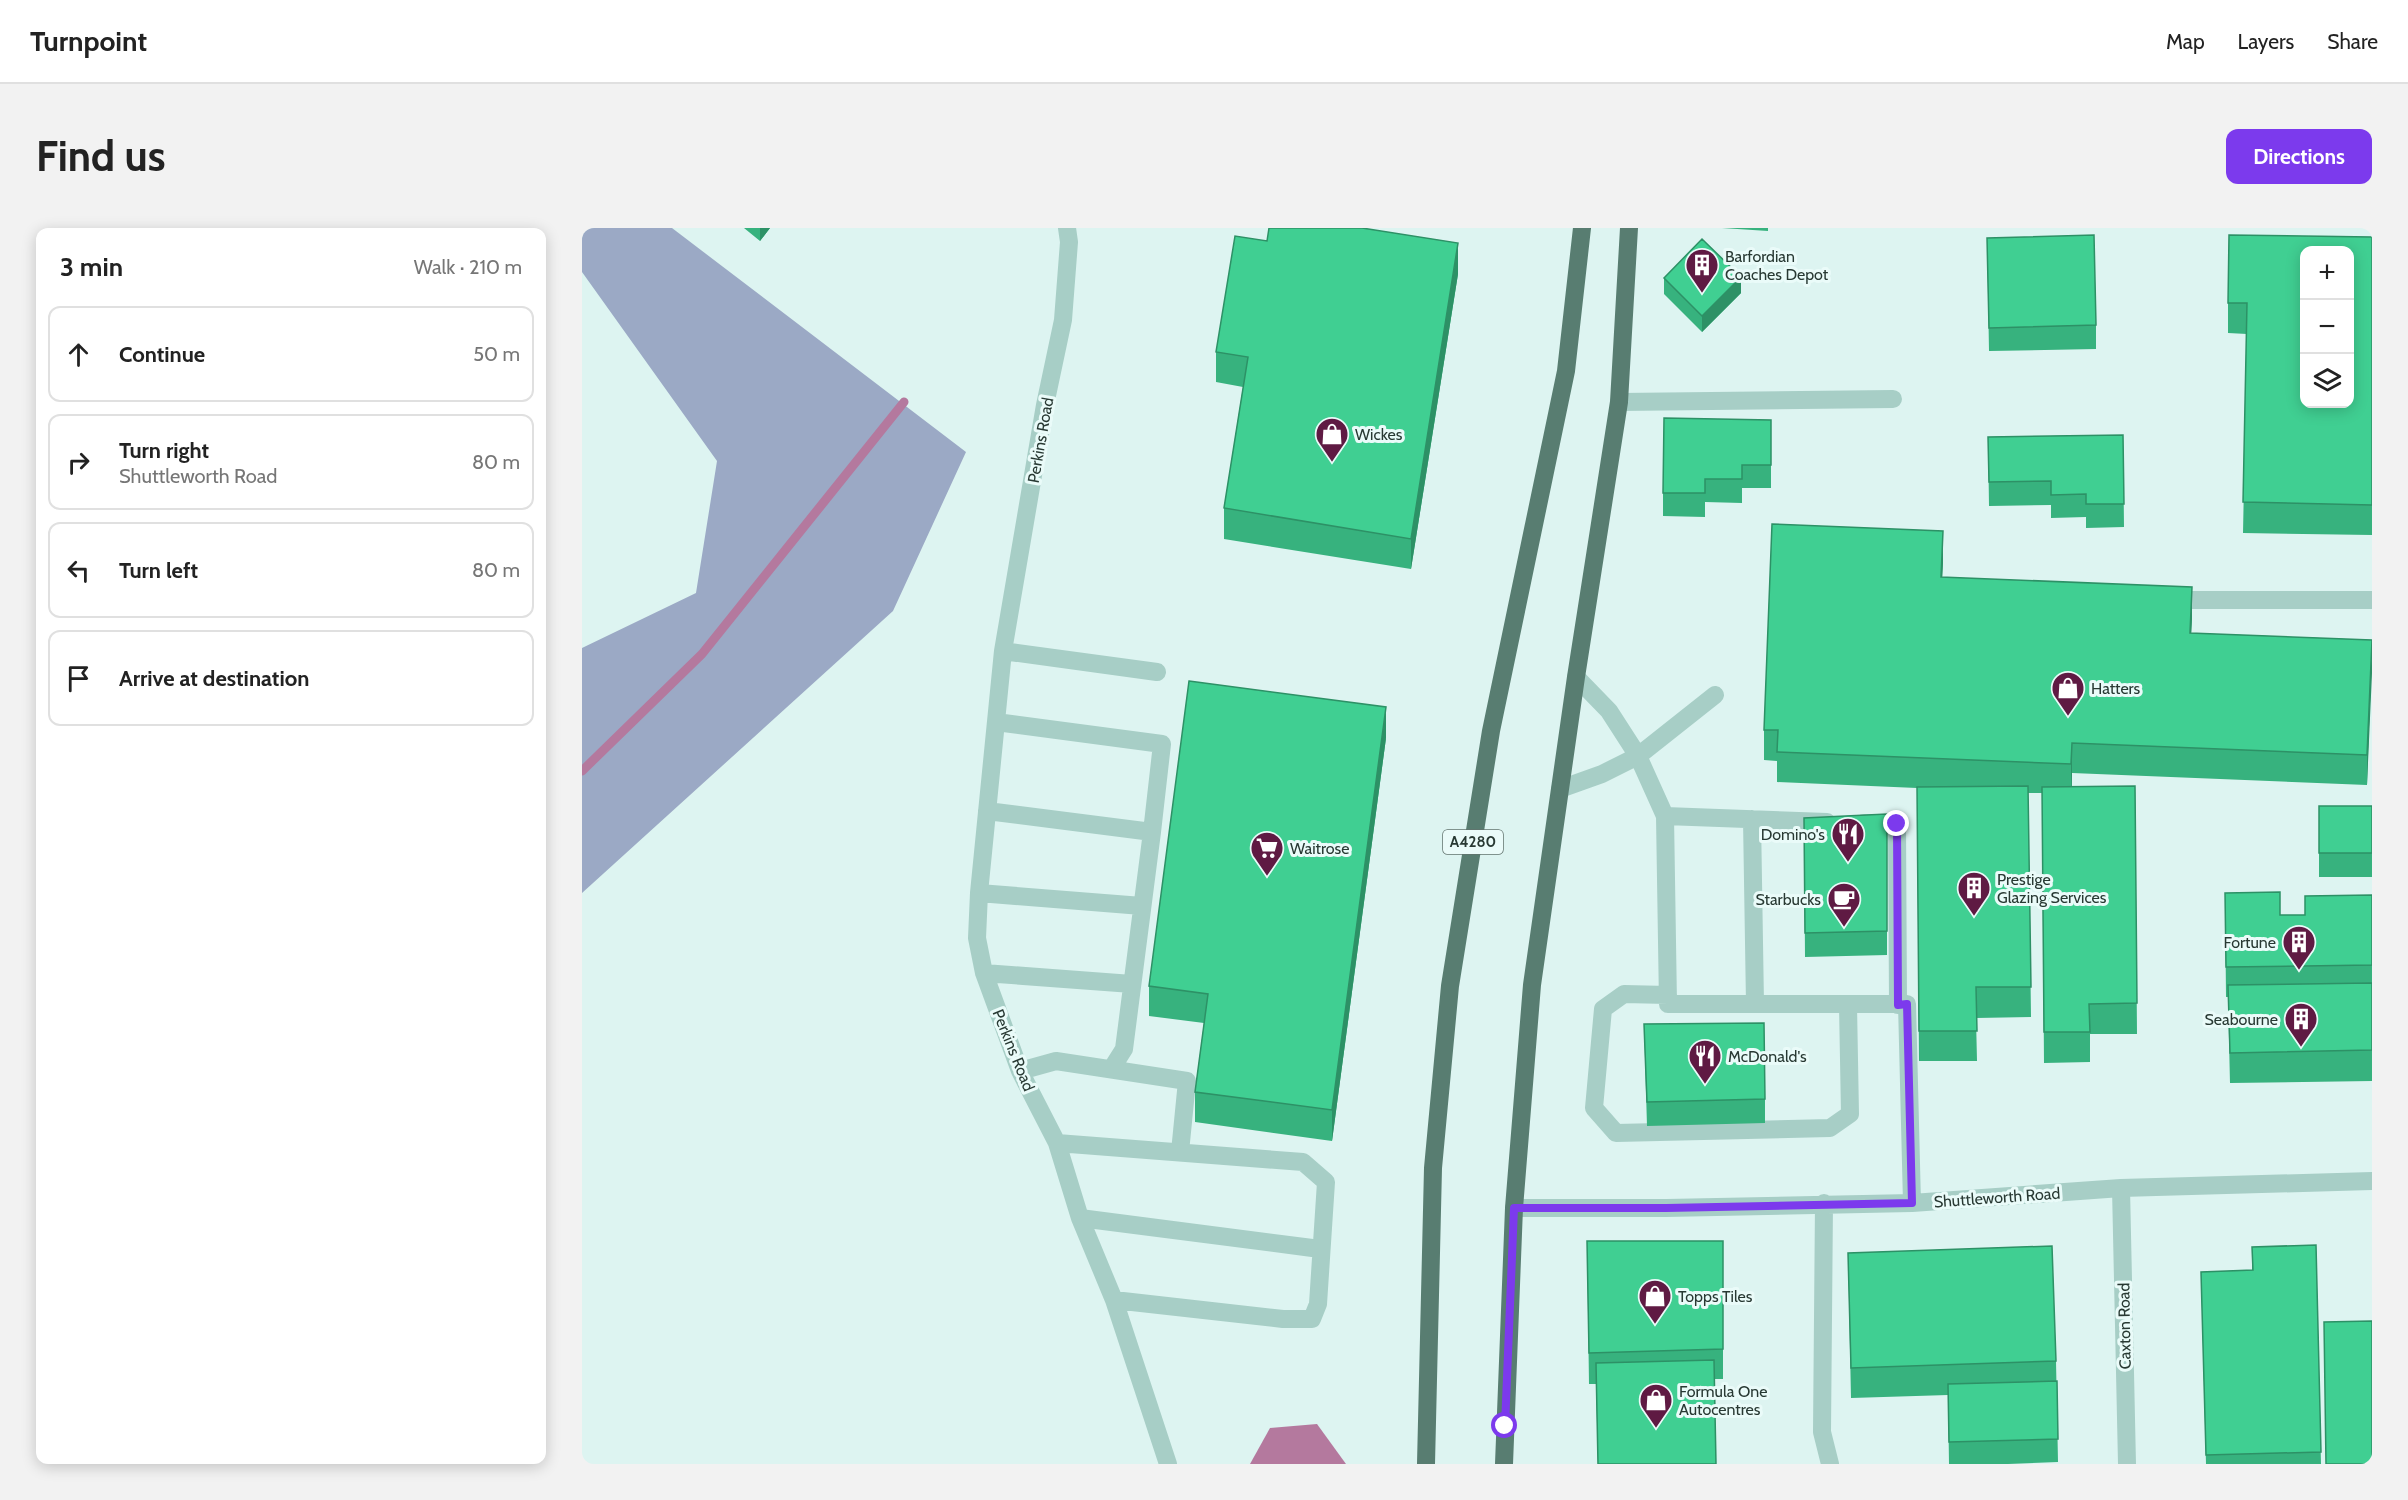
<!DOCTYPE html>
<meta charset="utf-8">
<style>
:root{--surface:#fff;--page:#f2f2f2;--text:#222;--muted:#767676;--line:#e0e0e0;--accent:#7c3aed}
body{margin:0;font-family:Cabin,sans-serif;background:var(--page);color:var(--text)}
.controls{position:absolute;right:18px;top:18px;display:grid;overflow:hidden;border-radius:12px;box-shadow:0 3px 15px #0003}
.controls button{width:54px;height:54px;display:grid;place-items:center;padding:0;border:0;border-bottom:2px solid var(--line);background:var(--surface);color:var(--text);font:30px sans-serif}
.stop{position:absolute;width:18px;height:18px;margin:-14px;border:4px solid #7c3aed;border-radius:50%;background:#fff}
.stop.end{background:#7c3aed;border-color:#fff;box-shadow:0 2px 6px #0008}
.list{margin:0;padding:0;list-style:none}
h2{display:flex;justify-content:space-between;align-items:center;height:78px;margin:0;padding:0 24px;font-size:26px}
h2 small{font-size:20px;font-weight:400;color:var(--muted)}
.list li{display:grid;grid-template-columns:39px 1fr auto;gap:18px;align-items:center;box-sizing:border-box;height:96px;margin:0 12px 12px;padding:0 12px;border:2px solid var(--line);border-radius:12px}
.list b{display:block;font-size:22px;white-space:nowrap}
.list p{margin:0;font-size:20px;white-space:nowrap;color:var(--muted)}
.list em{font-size:20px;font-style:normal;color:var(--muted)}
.icon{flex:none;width:33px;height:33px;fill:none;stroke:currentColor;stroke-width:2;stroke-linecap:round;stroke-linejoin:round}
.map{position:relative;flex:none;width:1790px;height:1236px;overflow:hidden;border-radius:12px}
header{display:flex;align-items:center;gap:36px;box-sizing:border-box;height:84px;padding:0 30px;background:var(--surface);border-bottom:2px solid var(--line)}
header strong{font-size:28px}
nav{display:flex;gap:33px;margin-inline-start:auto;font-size:21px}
.intro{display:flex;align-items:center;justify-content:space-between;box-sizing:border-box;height:144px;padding:0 36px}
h1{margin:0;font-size:42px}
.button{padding:15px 27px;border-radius:12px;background:var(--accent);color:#fff;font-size:21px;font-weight:700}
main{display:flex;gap:36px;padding:0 36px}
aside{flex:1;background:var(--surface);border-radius:12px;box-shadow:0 3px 15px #0003}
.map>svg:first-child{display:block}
.green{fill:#9ba9c5}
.water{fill:#b4799e}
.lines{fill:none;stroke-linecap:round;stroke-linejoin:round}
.stream{stroke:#b4799e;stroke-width:9}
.minor{stroke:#a7cec6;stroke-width:18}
.major{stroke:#587d71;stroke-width:18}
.wall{fill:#37b27e}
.shaded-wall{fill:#2d9166}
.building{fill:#40cf92;stroke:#2d9166;stroke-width:1.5;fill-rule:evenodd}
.route{stroke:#7c3aed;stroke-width:8}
.labels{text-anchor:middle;stroke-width:6;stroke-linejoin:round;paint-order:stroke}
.shield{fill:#eafbf9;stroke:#62736e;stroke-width:1.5}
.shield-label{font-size:15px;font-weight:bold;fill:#283933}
.poi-label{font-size:16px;fill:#283933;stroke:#eafbf9;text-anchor:start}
.street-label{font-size:16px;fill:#283933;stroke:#eafbf9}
</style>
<header>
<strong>Turnpoint</strong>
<nav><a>Map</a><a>Layers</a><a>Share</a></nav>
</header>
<div class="intro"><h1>Find us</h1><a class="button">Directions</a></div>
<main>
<aside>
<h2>3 min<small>Walk · 210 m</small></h2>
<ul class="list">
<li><svg class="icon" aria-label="ahead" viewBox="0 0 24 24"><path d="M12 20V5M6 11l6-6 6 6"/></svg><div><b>Continue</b></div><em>50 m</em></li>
<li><svg class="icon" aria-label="right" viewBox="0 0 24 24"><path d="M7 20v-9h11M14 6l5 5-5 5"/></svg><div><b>Turn right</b><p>Shuttleworth Road</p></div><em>80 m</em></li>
<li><svg class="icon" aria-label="left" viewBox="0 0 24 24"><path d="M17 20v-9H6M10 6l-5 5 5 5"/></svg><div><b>Turn left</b></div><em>80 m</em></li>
<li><svg class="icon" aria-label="arrive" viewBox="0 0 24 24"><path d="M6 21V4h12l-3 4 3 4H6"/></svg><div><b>Arrive at destination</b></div></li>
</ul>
</aside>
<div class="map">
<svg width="1790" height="1236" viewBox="0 0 1790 1236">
<rect width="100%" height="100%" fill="#ddf4f1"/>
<path class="green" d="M0,0h90l294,224 -73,159 -311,282v-245l114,-55 21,-132 -135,-189z"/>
<path class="water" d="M735,1196l29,40h-96l20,-36z"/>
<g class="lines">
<path class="stream" d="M0,543l120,-117 202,-252"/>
<path class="minor" d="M485,0l2,14 -6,78 -18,85 -42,246 154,21
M1037,174l274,-3
M1588,372h202
M421,423l-24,242 -2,45 7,35 36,98 37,72 23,75 34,82 54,164
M994,449l33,34 29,45 27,60 162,6
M414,494l166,22 -10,88
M978,561l42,-15 36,-18 77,-61
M405,583l165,21 -28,217 -12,19
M1083,588l3,188h239l5,199
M1170,591l3,185
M1282,595l33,1 1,181
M397,665l163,13
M402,745l148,11
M1086,767l-44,-1 -21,15 -9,99 22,25 214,-5 20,-14 -2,-109
M438,843l36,-10 131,20 -7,71
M475,915l246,19 23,20 -8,122 -6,15h-29l-169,-19
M1539,960l6,276
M1242,975l-2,229 8,32
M932,980h152l246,-5 209,-15 251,-7
M498,990l240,31"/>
<path class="major" d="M844,1236l7,-296 17,-182 41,-255 75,-360 16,-143
M922,1236l10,-256 18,-223 44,-308 43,-275 10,-174"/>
</g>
<path class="wall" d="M162,0h26l-10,13z
M1140,0h46v3z
M1790,9v298l-129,-2 4,-199 -19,-1v-30z
M1405,10l109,87v24l-107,2z
M876,46l-47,295 -187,-30v-31l19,-121 -27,-5v-30z
M1082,50l77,15 -39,39 -38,-38z
M1189,192v68h-29v15l-37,-1v15l-42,-1v-23z
M1541,207l1,92 -38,1v-11l-35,1v-13l-62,1 -1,-69z
M1361,333l-1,16 250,40 -1,16 181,7 -5,145 -295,-12v14l63,-1 2,248h-47v28l-46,1 -2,-270h-14l3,224 -55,1 1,43h-58l-2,-273 -140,-6v-21l-13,-1v-30z
M804,510l-54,403 -137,-19v-30l9,-69 -55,-7v-30z
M1737,578h53v71h-53z
M1305,586v141l-82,2 -1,-139z
M1643,665l55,22h25l67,-20v186l-142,2 -2,-86h-2z
M1062,796l121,75v24l-118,3z
M1005,1013h136v138h-9l2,85h-118l-2,-80h-7z
M1734,1017l5,219h-115l-5,-192 51,-2v-23z
M1266,1025l208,108 2,101 -50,2h-59l-1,-69 -97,3z"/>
<path class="shaded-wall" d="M178,0h10l-10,13z
M876,15v31l-47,295v-30z
M1159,49v16l-39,39v-16z
M1361,303v30l-2,46v-30z
M1610,359v30l-2,46v-30z
M1790,415v30l-5,112v-30z
M804,479v31l-54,403v-31z
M1490,515v30l-1,22v-31z"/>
<path class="building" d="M687,0h93l96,15 -47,296 -187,-31 24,-151 -32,-5 19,-116 32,5z
M1512,7l2,90 -107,3 -2,-90z
M1647,7l143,2v268l-129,-3 4,-199h-19zM1722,22h45v154h-45z
M1120,11l39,38 -39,39 -38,-38z
M1082,190l107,2v45h-29v14h-37v14h-42z
M1541,207l1,69h-38v-10l-35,1v-14l-62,1 -1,-45z
M1190,296l171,7 -2,46 251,10 -2,46 182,7 -5,115 -295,-12 -1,21 -294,-12 1,-22h-14z
M607,453l197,26 -54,403 -137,-18 13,-98 -59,-8z
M1446,558l3,201h-55l1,44h-58l-2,-244z
M1553,558l2,217 -48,1 1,28h-46l-2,-245z
M1737,578h53v47h-53z
M1305,586v117l-82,2 -1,-115z
M1698,664v23h25v-19l67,-1v70l-146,2 -1,-74z
M1790,755v67l-142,3 -2,-68z
M1182,795l1,76 -118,3 -3,-78z
M1005,1013h136v108l-134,4z
M1734,1017l5,207 -115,3 -5,-183 52,-2 -1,-23z
M1470,1018l4,115 -205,7 -3,-115z
M1790,1093v143h-46l-2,-142z
M1132,1132l2,104h-118l-2,-101z
M1475,1153l1,58 -109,3 -1,-58z"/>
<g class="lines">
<path class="route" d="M923,1198l9,-218h152l246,-5 -5,-199 -9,1 -1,-181"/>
</g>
<defs>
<g id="building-pin" transform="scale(1.725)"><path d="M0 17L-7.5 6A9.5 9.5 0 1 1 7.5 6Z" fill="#5f1a43" stroke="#eafbf9"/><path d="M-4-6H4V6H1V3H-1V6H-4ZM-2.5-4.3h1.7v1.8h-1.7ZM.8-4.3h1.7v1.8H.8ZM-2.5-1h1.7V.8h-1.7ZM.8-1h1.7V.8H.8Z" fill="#fff"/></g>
<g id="shop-pin" transform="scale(1.725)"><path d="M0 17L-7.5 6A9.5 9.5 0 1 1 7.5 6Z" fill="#5f1a43" stroke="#eafbf9"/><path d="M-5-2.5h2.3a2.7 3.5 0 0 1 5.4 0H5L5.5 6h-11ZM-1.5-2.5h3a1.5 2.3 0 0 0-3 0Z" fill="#fff"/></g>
<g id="restaurant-pin" transform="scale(1.725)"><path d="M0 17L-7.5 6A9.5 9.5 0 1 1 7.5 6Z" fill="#5f1a43" stroke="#eafbf9"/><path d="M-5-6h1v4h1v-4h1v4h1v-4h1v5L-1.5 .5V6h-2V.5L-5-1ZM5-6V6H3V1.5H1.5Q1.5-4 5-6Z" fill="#fff"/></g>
<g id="supermarket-pin" transform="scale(1.725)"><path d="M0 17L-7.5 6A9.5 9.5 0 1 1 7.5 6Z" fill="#5f1a43" stroke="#eafbf9"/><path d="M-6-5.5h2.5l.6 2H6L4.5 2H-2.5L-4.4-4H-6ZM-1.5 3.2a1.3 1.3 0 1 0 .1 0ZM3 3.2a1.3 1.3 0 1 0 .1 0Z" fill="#fff"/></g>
<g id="cafe-pin" transform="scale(1.725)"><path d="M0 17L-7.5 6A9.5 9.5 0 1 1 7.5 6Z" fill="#5f1a43" stroke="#eafbf9"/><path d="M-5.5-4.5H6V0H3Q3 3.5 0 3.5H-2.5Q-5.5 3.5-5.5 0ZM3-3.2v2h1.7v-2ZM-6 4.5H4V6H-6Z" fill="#fff"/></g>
</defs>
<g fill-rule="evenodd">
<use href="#building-pin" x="1120" y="37"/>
<use href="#shop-pin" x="750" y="206"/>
<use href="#shop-pin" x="1486" y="460"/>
<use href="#restaurant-pin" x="1266" y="606"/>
<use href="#supermarket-pin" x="685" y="620"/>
<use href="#building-pin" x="1392" y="660"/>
<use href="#cafe-pin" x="1262" y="671"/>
<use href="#building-pin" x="1717" y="714"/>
<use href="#building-pin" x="1719" y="791"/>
<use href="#restaurant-pin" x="1123" y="828"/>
<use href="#shop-pin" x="1073" y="1068"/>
<use href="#shop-pin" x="1074" y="1172"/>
</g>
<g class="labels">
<rect class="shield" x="861" y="602" width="60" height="24" rx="4.5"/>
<g class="shield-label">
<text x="891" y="619">A4280</text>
</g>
<g class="poi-label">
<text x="1143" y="34">Barfordian<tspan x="1143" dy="18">Coaches Depot</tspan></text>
<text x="773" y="212">Wickes</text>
<text x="1509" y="466">Hatters</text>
<text x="1243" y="612" text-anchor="end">Domino's</text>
<text x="708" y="626">Waitrose</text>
<text x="1415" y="657">Prestige<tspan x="1415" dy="18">Glazing Services</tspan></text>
<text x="1239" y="677" text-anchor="end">Starbucks</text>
<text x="1694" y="720" text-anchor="end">Fortune</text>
<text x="1696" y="797" text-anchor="end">Seabourne</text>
<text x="1146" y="834">McDonald's</text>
<text x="1096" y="1074">Topps Tiles</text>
<text x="1097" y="1169">Formula One<tspan x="1097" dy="18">Autocentres</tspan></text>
</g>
<g class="street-label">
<text transform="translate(458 212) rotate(-80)" y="6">Perkins Road</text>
<text transform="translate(432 822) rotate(68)" y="6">Perkins Road</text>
<text transform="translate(1415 969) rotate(-4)" y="6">Shuttleworth Road</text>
<text transform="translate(1542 1098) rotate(-91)" y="6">Caxton Road</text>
</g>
</g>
</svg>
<div class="controls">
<button>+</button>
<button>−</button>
<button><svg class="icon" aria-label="layers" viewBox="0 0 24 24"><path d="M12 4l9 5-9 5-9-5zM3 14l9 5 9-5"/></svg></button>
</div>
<div class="stop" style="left:923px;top:1198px"></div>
<div class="stop end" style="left:1315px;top:596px"></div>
</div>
</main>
